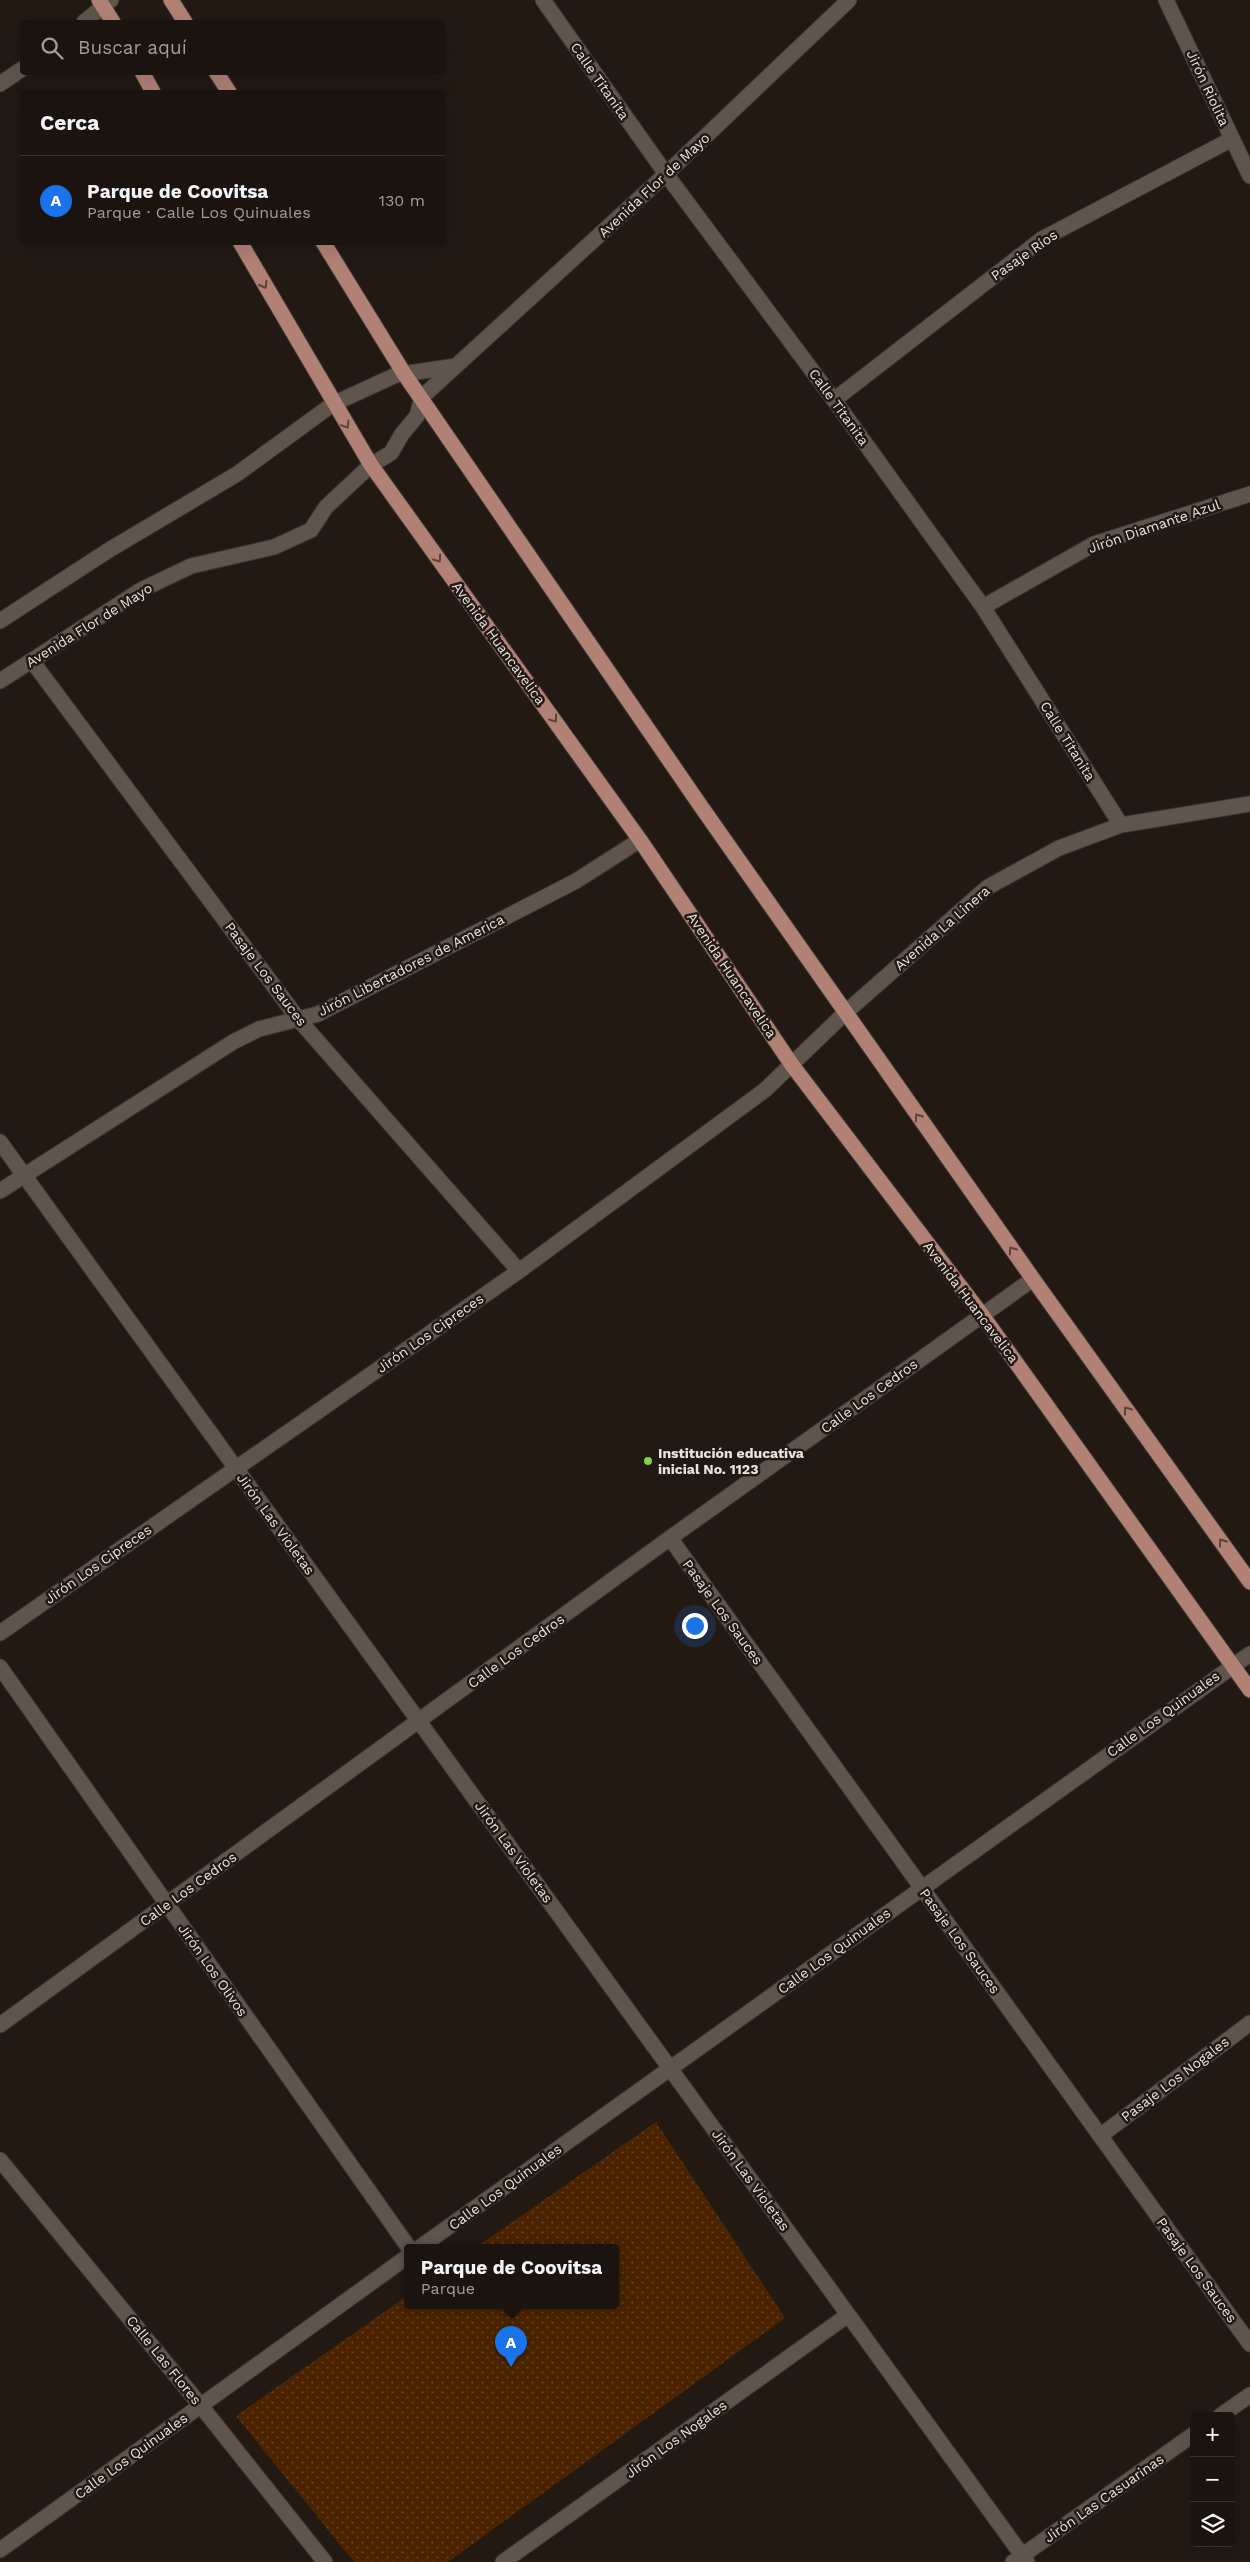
<!DOCTYPE html>
<html lang="es">
<meta charset="utf-8">
<style>
:root{--surface:#1a130e;--page:#231c17;--text:#f1f3f6;--muted:#9f9e9e;--line:#38322e;--accent:#1a73e8}
body{margin:0;font-family:"Work Sans",sans-serif;background:var(--page);color:var(--text)}
.controls{position:absolute;right:15px;bottom:15px;display:grid;overflow:hidden;border-radius:5px;box-shadow:0 5px 20px #0002}
.controls button{width:45px;height:45px;display:grid;place-items:center;padding:0;border:0;border-bottom:1px solid var(--line);background:var(--surface);color:var(--text);font:25px sans-serif}
.you{position:absolute;left:694px;top:1625px;width:18px;height:18px;margin:-12px;border:4px solid #fff;border-radius:50%;background:#1a73e8;box-shadow:0 0 0 8px #1a73e833}
.badge{display:grid;place-items:center;width:32px;height:32px;border-radius:50%;background:var(--accent);color:#fff;font-size:16px;font-weight:700}
.pin{position:absolute;translate:-50% -41px;filter:drop-shadow(0 1px 2px #0008)}
.pin::after{content:'';position:absolute;top:26px;width:18px;height:15px;background:inherit;clip-path:polygon(0 0,100% 0,50% 100%)}
.popup{position:absolute;left:404px;top:2244px;width:215px;height:65px;box-sizing:border-box;display:grid;place-content:center;border-radius:5px;background:var(--surface);filter:drop-shadow(0 1px 4px #0005);font-size:16px;white-space:nowrap;color:var(--muted)}
.popup b{font-size:19px;color:var(--text)}
.popup::after{content:'';position:absolute;left:50%;top:100%;margin-left:-10px;border:10px solid transparent;border-top-color:var(--surface)}
.list{margin:0;padding:0;list-style:none}
h2{display:flex;justify-content:space-between;align-items:center;height:65px;margin:0;padding:0 20px;font-size:21px}
h2 small{font-size:16px;font-weight:400;color:var(--muted)}
.list li{display:grid;grid-template-columns:32px 1fr auto;gap:15px;align-items:center;box-sizing:border-box;height:90px;padding:0 20px;border-top:1px solid var(--line)}
.list b{display:block;font-size:19px;white-space:nowrap}
.list p{margin:0;font-size:16px;white-space:nowrap;color:var(--muted)}
.list em{font-size:16px;font-style:normal;color:var(--muted)}
.icon{flex:none;width:28px;height:28px;fill:none;stroke:currentColor;stroke-width:2;stroke-linecap:round;stroke-linejoin:round}
.map{position:relative;flex:none;width:1250px;height:2562px;overflow:hidden}
.search{position:absolute;background:var(--surface);box-shadow:0 5px 20px #0002;left:20px;top:20px;width:425px;height:55px;display:flex;align-items:center;gap:12px;box-sizing:border-box;padding:0 18px;border-radius:5px;color:var(--muted);font-size:19px}
.panel{position:absolute;background:var(--surface);box-shadow:0 5px 20px #0002;left:20px;top:90px;width:425px;height:155px;border-radius:5px}
.map>svg:first-child{display:block}
.grass{fill:url(#grass-dots)}
.lines{fill:none;stroke-linecap:round;stroke-linejoin:round}
.minor-casing{stroke:#3d3632;stroke-width:17}
.major-casing{stroke:#3d3632;stroke-width:17}
.minor{stroke:#5f554d;stroke-width:15}
.major{stroke:#b28176;stroke-width:15}
.oneway{stroke:#5c433b}
.poi-dot{fill:#86cf4b;stroke:#221913;stroke-width:2}
.labels{text-anchor:middle;stroke-width:5;stroke-linejoin:round;paint-order:stroke}
.street-label{font-size:14px;fill:#e9e3de;stroke:#221913}
.poi-label{font-size:14px;font-weight:bold;fill:#e9e3de;stroke:#221913;text-anchor:start}
</style>
<div class="map">
<svg width="1250" height="2562" viewBox="0 0 1250 2562">
<defs>
<pattern id="grass-dots" width="8" height="8" patternUnits="userSpaceOnUse" patternTransform="scale(1.25)"><rect width="8" height="8" fill="#4b2300"/><path d="M2 2h.1M6 6h.1" fill="none" stroke="#654325" stroke-width="1.8" stroke-linecap="round"/></pattern>
</defs>
<rect width="100%" height="100%" fill="#221913"/>
<path class="grass" d="M656,2122l129,196 -337,244h-94l-118,-146 171,-120v10h208v-58h-140z"/>
<g class="lines">
<g class="minor-casing">
<path id="minor" d="M543,0l123,174 168,226 149,207 138,218
M1166,0l84,176
M84,22l27,-22
M0,84l22,-15
M834,400l208,-161 190,-100
M983,607l111,-63 156,-50
M0,621l109,-71 128,-76 96,-70 63,-29 60,-9
M32,661l267,359 220,251
M0,681l141,-91 50,-24 83,-19 37,-17 15,-23 45,-42 20,-12 11,-19 15,-18 5,-19 244,-223 183,-174
M0,1142l1027,1420
M0,1191l233,-149 26,-13 59,-15 258,-133 64,-41
M670,1538l580,806
M0,1633l519,-362 246,-181 80,-77 143,-126 71,-39 62,-23 129,-21
M0,1667l409,581
M0,2025l670,-487 363,-259
M1100,2136l150,-113
M0,2160l201,246 124,156
M419,2248l831,-594
M1220,2416l30,-21
M0,2550l407,-293
M503,2562l345,-247
M1013,2562l181,-128"/>
</g>
<g class="major-casing">
<path id="major" d="M99,0l14,22
M171,0l14,22
M142,72l11,20
M216,72l13,20
M240,242l131,223 269,375 152,225 190,250 268,375
M323,242l82,133 295,430 333,474 217,303"/>
</g>
<use href="#minor" class="minor"/>
<use href="#major" class="major"/>
</g>
<defs><path id="oneway-chevron" d="M-2-3.5L2.5 0L-2 3.5" fill="none" stroke-width="1.6" stroke-linecap="round" stroke-linejoin="round" transform="scale(1.25)"/></defs>
<g class="oneway">
<use href="#oneway-chevron" transform="translate(264 285) rotate(60)"/>
<use href="#oneway-chevron" transform="translate(346 425) rotate(58)"/>
<use href="#oneway-chevron" transform="translate(438 559) rotate(54)"/>
<use href="#oneway-chevron" transform="translate(554 719) rotate(54)"/>
<use href="#oneway-chevron" transform="translate(918 1117) rotate(-125)"/>
<use href="#oneway-chevron" transform="translate(1012 1250) rotate(-125)"/>
<use href="#oneway-chevron" transform="translate(1127 1410) rotate(-126)"/>
<use href="#oneway-chevron" transform="translate(1222 1542) rotate(-126)"/>
</g>
<circle class="poi-dot" cx="648" cy="1461" r="5"/>
<g class="labels">
<g class="street-label">
<text transform="translate(600 81) rotate(55)" y="5">Calle Titanita</text>
<text transform="translate(1208 88) rotate(65)" y="5">Jirón Riolita</text>
<text transform="translate(654 185) rotate(-43)" y="5">Avenida Flor de Mayo</text>
<text transform="translate(1024 255) rotate(-35)" y="5">Pasaje Ríos</text>
<text transform="translate(839 407) rotate(54)" y="5">Calle Titanita</text>
<text transform="translate(1154 526) rotate(-19)" y="5">Jirón Diamante Azul</text>
<text transform="translate(89 625) rotate(-32)" y="5">Avenida Flor de Mayo</text>
<text transform="translate(499 643) rotate(54)" y="5">Avenida Huancavelica</text>
<text transform="translate(1068 741) rotate(58)" y="5">Calle Titanita</text>
<text transform="translate(942 928) rotate(-41)" y="5">Avenida La Linera</text>
<text transform="translate(411 965) rotate(-27)" y="5">Jirón Libertadores de America</text>
<text transform="translate(266 974) rotate(53)" y="5">Pasaje Los Sauces</text>
<text transform="translate(732 975) rotate(56)" y="5">Avenida Huancavelica</text>
<text transform="translate(971 1302) rotate(53)" y="5">Avenida Huancavelica</text>
<text transform="translate(430 1333) rotate(-35)" y="5">Jirón Los Cipreces</text>
<text transform="translate(869 1396) rotate(-36)" y="5">Calle Los Cedros</text>
<text transform="translate(276 1524) rotate(54)" y="5">Jirón Las Violetas</text>
<text transform="translate(98 1564) rotate(-35)" y="5">Jirón Los Cipreces</text>
<text transform="translate(723 1612) rotate(54)" y="5">Pasaje Los Sauces</text>
<text transform="translate(516 1651) rotate(-36)" y="5">Calle Los Cedros</text>
<text transform="translate(1163 1714) rotate(-36)" y="5">Calle Los Quinuales</text>
<text transform="translate(514 1852) rotate(54)" y="5">Jirón Las Violetas</text>
<text transform="translate(188 1889) rotate(-36)" y="5">Calle Los Cedros</text>
<text transform="translate(960 1941) rotate(54)" y="5">Pasaje Los Sauces</text>
<text transform="translate(834 1951) rotate(-36)" y="5">Calle Los Quinuales</text>
<text transform="translate(213 1970) rotate(55)" y="5">Jirón Los Olivos</text>
<text transform="translate(1175 2079) rotate(-37)" y="5">Pasaje Los Nogales</text>
<text transform="translate(751 2180) rotate(54)" y="5">Jirón Las Violetas</text>
<text transform="translate(505 2187) rotate(-36)" y="5">Calle Los Quinuales</text>
<text transform="translate(1197 2270) rotate(54)" y="5">Pasaje Los Sauces</text>
<text transform="translate(164 2360) rotate(51)" y="5">Calle Las Flores</text>
<text transform="translate(676 2439) rotate(-36)" y="5">Jirón Los Nogales</text>
<text transform="translate(131 2456) rotate(-36)" y="5">Calle Los Quinuales</text>
<text transform="translate(1104 2498) rotate(-35)" y="5">Jirón Las Casuarinas</text>
</g>
<g class="poi-label">
<text x="658" y="1458">Institución educativa<tspan x="658" dy="16">inicial No. 1123</tspan></text>
</g>
</g>
</svg>
<div class="controls">
<button>+</button>
<button>−</button>
<button><svg class="icon" aria-label="layers" viewBox="0 0 24 24"><path d="M12 4l9 5-9 5-9-5zM3 14l9 5 9-5"/></svg></button>
</div>
<div class="you"></div>
<div class="pin badge" style="left:511px;top:2367px">A</div>
<div class="popup"><b>Parque de Coovitsa</b>Parque</div>
<div class="search"><svg class="icon" aria-label="search" viewBox="0 0 24 24"><circle cx="10" cy="10" r="6"/><path d="M15 15l6 6"/></svg>Buscar aquí</div>
<section class="panel">
<h2>Cerca<small></small></h2>
<ul class="list">
<li><span class="badge">A</span><div><b>Parque de Coovitsa</b><p>Parque · Calle Los Quinuales</p></div><em>130 m</em></li>
</ul>
</section>
</div>
